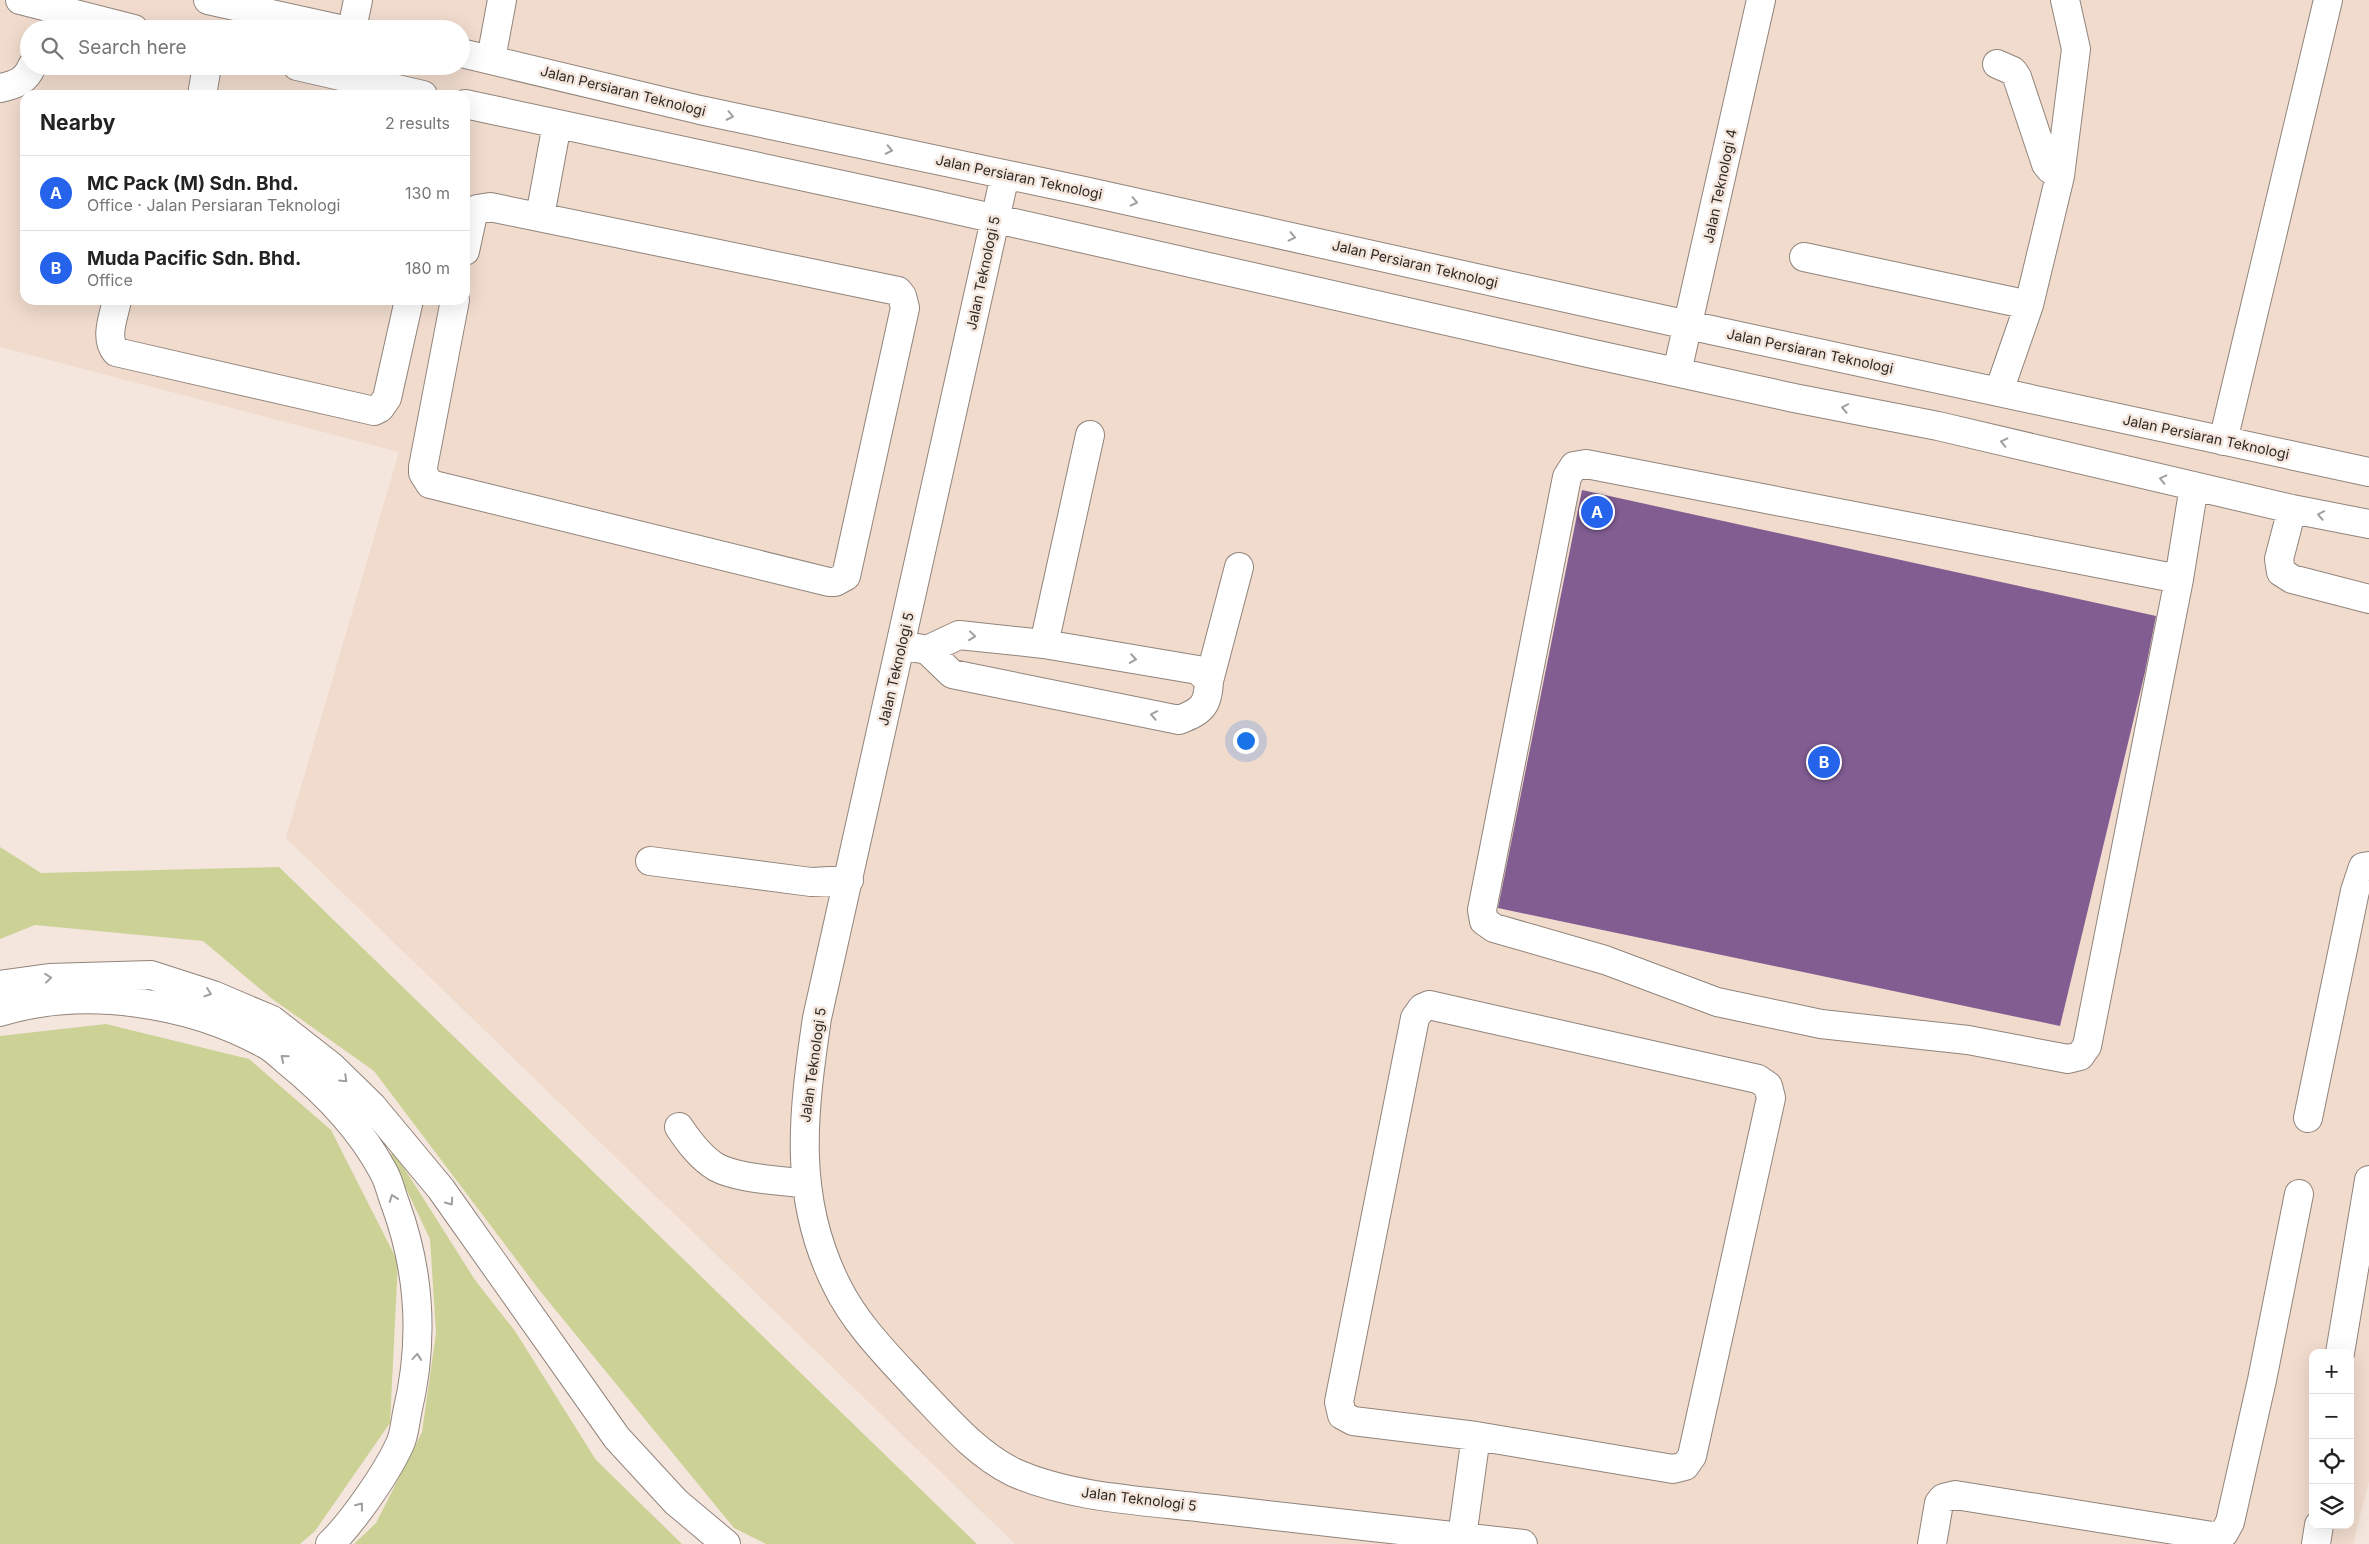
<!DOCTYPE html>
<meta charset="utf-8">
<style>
:root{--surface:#fff;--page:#f6f6f6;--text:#222;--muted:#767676;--line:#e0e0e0;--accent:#2563eb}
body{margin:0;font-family:Inter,sans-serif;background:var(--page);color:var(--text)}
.controls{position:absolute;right:15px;bottom:15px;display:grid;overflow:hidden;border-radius:10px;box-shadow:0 5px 20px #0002}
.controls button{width:45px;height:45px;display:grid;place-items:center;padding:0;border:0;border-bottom:1px solid var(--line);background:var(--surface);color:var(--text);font:25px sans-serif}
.you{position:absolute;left:1245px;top:740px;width:18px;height:18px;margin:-12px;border:4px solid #fff;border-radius:50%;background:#1a73e8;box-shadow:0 0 0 8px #1a73e833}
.badge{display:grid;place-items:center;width:32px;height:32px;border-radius:50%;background:var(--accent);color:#fff;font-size:16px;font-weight:700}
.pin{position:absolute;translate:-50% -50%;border:2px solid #fff;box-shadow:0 1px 5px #0006}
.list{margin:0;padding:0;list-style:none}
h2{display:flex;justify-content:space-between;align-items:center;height:65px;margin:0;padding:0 20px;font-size:21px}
h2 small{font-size:16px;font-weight:400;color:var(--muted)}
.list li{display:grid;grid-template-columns:32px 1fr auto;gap:15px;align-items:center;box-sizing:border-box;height:75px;padding:0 20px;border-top:1px solid var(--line)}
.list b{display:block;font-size:19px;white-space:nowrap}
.list p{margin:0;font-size:16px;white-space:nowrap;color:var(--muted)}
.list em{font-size:16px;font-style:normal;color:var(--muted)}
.icon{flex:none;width:28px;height:28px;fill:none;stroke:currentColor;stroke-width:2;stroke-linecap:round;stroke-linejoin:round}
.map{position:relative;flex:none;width:2369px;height:1544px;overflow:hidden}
.search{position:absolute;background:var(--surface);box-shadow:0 5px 20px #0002;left:20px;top:20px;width:450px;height:55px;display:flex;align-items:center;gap:12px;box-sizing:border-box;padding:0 18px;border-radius:28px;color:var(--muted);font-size:19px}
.panel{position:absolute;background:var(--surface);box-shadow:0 5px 20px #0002;left:20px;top:90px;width:450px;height:215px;border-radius:15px}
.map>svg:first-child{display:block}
.built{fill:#f0dbcd;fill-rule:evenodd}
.green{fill:#ccd196}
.building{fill:#815d91}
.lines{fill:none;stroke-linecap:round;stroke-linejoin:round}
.minor-casing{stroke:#91847b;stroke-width:30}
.highway-casing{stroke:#91847b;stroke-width:30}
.minor{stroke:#fff;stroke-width:28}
.highway{stroke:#fff;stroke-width:28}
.oneway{stroke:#a19f9d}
.labels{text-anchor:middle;stroke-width:5;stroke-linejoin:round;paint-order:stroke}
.street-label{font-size:14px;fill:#2e2925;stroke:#f4e6dd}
</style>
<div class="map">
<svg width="2369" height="1544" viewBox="0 0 2369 1544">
<rect width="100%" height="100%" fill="#f4e6dd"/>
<path class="built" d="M0,0h2369v1481l-16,63h-1338l-729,-706 113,-386 -399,-105zM29,29h432v37h-432zM25,95h440v205h-440zM2313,1353h37v172h-37z"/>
<path class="green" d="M0,847l41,26 238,-6 698,677h-211l-32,-16 -194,-237 -166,-220 -103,-73 -68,-57 -168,-16 -35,14z
M106,1024l143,35 82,71 67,132 -8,161 -75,108 -15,13h-300v-508z
M394,1152l81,128 40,51 81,129 86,84h-328l22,-21 46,-91 14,-99 -6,-94 -40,-84z"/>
<path class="building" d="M1582,490l574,126 -11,56 -85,354 -562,-118z"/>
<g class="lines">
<g class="minor-casing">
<path id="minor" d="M20,0l114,29
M208,0l131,29
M352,29l6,-29
M461,53l239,57 384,81 604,134 681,147
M491,59l11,-59
M1997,64l16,7 4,6 29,87 4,5 10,7
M297,66l126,29
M0,88c15,-3 26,-7 32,-22
M202,95l5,-29
M465,104l452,97 667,151 210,46 144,28 354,83 77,15
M1005,175l-188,843c-14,95 -25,179 20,268 19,39 52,71 81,103 29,30 57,64 95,83 59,27 137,29 201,37 103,12 206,23 309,35
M540,216l17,-92
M1804,257l225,48
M117,300c-3,16 -13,38 -1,52l258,59 6,-3 7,-10 22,-98
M455,300l-32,167v6l7,11 399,98h6l11,-6 59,-268 -3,-12 -4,-5 -408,-84 -13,2 -4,5 -8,37
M1677,372l84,-372
M1999,391l30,-86 31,-129 16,-127 -11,-49
M2223,441l105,-441
M2292,509l-13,50 2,13 11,7 77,20
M2179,579l-593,-115 -12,2 -7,11 -85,433 2,11 10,7 111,32 112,42 104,22 147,16 100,19 12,-3 7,-10 92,-467 15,-93
M1044,644l46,-209
M902,645l25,5 25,24 227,46c23,-9 29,-14 30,-39l-11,-11 -154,-26 -85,-9 -32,15
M1209,681l30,-114
M650,861l161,21 38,-2
M1429,1005l329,74 10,7 3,12 -79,358 -7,10 -12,3 -197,-33 -123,-15 -11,-6 -3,-13 76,-384 7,-10z
M2308,1118l47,-227 8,-24 6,-1
M679,1127c10,15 21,30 37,40 22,12 64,13 89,17
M2340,1353l29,-173
M1462,1537l14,-101
M1932,1544l7,-41 4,-5 12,-3 257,41 12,-3 6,-11 32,-142 37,-186
M2316,1544l3,-19"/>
</g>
<g class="highway-casing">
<path id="highway" d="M0,985l49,-7 102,-3 62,20 59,25 59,46 41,40 69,83 176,249 59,64 50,42
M0,1012c84,-26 189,-10 265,32 8,4 16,12 23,18 38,31 72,66 95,109 6,10 8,22 12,32 25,68 29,140 12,210 -2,11 -3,24 -8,33 -13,28 -47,77 -69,98"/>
</g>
<use href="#minor" class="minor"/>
<use href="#highway" class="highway"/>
</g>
<defs><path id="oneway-chevron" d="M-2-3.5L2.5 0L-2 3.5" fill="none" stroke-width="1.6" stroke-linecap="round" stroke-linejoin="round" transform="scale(1.25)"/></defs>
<g class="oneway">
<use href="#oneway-chevron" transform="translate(730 116) rotate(12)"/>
<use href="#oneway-chevron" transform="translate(889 150) rotate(12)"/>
<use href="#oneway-chevron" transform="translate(1134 202) rotate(13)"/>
<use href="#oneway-chevron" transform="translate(1292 237) rotate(13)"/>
<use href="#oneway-chevron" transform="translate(1845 408) rotate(-169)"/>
<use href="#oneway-chevron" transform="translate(2004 442) rotate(-167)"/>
<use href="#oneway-chevron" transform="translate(2163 479) rotate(-167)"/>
<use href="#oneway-chevron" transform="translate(2321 515) rotate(-169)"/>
<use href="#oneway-chevron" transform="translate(972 636) rotate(6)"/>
<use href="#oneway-chevron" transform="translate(1133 659) rotate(9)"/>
<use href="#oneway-chevron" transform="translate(1154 715) rotate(-169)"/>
<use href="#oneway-chevron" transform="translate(48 978) rotate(-6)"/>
<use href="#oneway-chevron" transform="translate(208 993) rotate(19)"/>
<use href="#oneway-chevron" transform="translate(284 1058) rotate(-141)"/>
<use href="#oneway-chevron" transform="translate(344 1079) rotate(44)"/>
<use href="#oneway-chevron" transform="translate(393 1198) rotate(-110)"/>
<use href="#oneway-chevron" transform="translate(450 1202) rotate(55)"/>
<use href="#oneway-chevron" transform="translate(417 1357) rotate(-85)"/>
<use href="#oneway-chevron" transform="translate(360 1506) rotate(-52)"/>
</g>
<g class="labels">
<g class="street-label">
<text transform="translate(623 91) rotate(14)" y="5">Jalan Persiaran Teknologi</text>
<text transform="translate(1019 177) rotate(12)" y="5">Jalan Persiaran Teknologi</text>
<text transform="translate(1720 186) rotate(-78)" y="5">Jalan Teknologi 4</text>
<text transform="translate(1415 264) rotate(13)" y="5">Jalan Persiaran Teknologi</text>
<text transform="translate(983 273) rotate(-78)" y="5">Jalan Teknologi 5</text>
<text transform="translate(1810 351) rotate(12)" y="5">Jalan Persiaran Teknologi</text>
<text transform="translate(2206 437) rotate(12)" y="5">Jalan Persiaran Teknologi</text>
<text transform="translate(896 669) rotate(-77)" y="5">Jalan Teknologi 5</text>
<text transform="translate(813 1065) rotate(-82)" y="5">Jalan Teknologi 5</text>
<text transform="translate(1139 1499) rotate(7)" y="5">Jalan Teknologi 5</text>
</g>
</g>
</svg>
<div class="controls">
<button>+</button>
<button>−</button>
<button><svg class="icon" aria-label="locate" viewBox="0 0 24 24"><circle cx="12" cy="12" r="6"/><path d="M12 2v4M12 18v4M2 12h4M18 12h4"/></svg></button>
<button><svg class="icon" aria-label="layers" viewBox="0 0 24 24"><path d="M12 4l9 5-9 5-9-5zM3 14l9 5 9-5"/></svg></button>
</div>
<div class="you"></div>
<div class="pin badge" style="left:1597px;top:512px">A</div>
<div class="pin badge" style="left:1824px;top:762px">B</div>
<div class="search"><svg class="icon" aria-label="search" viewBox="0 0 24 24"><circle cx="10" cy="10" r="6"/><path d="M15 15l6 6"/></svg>Search here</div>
<section class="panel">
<h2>Nearby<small>2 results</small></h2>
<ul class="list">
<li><span class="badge">A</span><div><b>MC Pack (M) Sdn. Bhd.</b><p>Office · Jalan Persiaran Teknologi</p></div><em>130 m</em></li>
<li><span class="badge">B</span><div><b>Muda Pacific Sdn. Bhd.</b><p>Office</p></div><em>180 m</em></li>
</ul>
</section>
</div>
